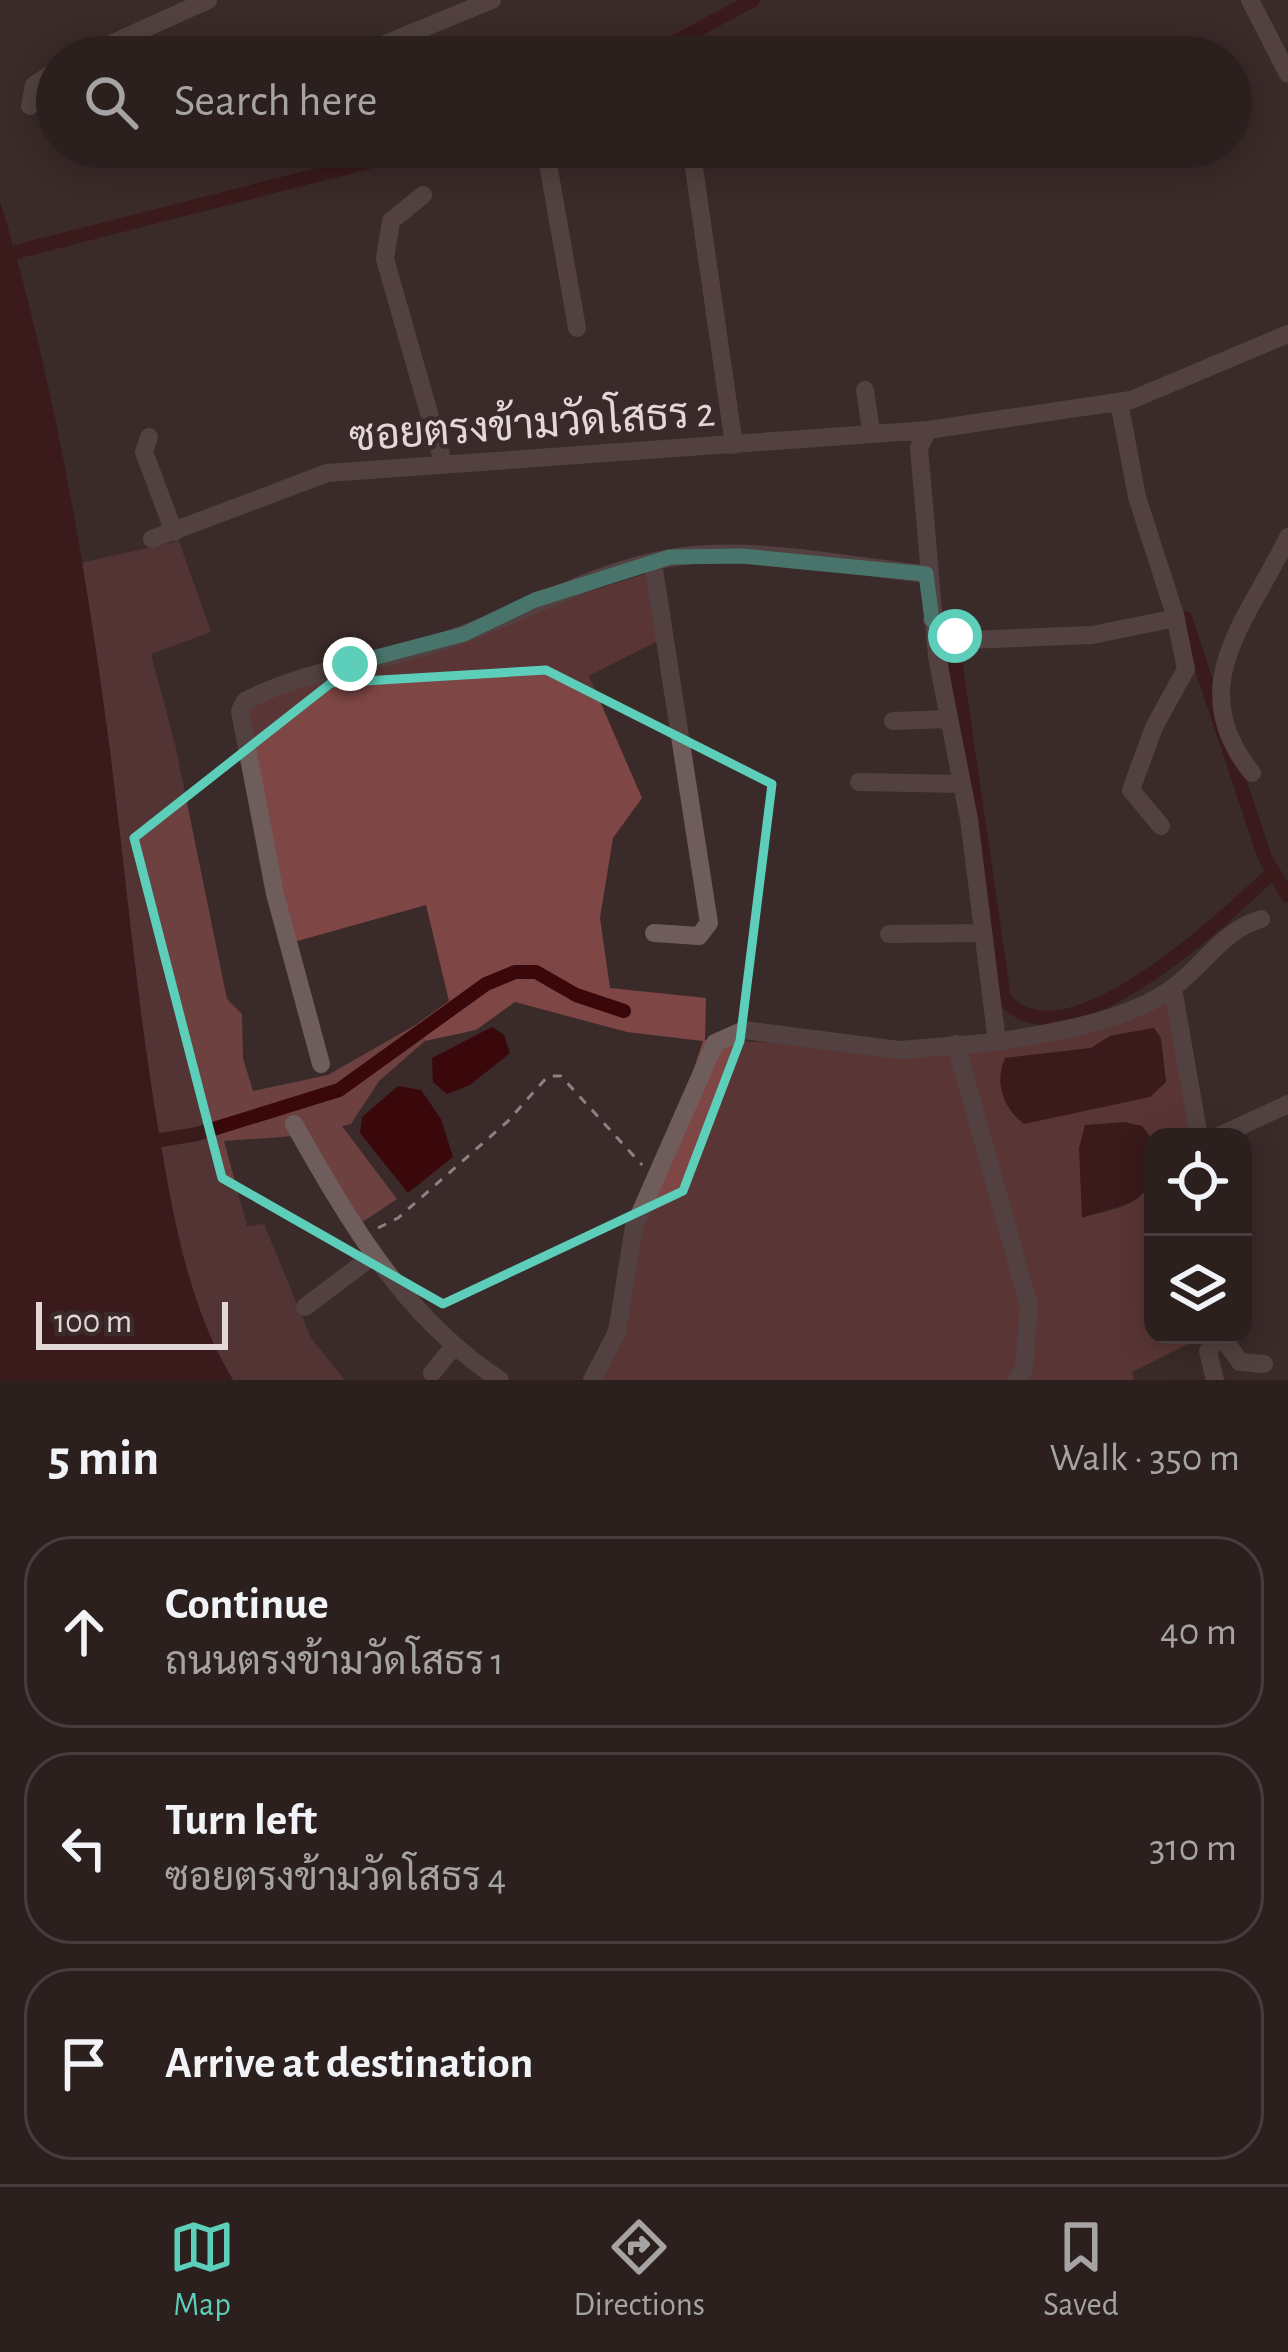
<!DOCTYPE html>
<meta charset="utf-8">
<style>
:root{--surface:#2c201f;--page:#382d2c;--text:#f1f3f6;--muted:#a6a3a4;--line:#483e3d;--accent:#5cceba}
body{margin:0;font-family:"Alegreya Sans",Sarabun,sans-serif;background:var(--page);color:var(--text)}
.controls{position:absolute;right:36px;bottom:36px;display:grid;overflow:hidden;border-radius:24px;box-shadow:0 6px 30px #0003}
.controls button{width:108px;height:108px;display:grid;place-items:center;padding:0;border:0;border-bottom:3px solid var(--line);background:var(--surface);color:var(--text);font:60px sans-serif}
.scale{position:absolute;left:36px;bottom:30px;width:192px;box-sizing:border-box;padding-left:12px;border:6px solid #e3d8d7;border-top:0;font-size:33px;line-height:42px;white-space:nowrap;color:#e3d8d7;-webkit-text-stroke:9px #3a2a29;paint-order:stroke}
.stop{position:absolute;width:36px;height:36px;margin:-27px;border:9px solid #5cceba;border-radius:50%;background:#fff}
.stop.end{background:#5cceba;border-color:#fff;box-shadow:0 3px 12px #0008}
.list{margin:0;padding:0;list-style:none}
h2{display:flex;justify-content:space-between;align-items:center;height:156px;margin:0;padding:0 48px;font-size:51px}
h2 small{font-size:39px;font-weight:400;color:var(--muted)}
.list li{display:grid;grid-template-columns:78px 1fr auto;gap:36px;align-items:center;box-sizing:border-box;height:192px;margin:0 24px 24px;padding:0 24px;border:3px solid var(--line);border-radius:48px}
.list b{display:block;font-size:45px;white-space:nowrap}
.list p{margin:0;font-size:39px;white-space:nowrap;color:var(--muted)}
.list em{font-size:39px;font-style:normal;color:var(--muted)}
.icon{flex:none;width:66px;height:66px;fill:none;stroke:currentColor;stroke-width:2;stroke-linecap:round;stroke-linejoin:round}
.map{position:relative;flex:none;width:1288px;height:1380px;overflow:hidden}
.search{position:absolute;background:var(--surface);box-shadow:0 6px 30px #0003;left:36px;right:36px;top:36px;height:132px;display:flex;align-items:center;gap:30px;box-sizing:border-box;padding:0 42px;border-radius:66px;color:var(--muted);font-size:45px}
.sheet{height:804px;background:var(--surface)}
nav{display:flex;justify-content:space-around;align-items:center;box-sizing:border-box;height:168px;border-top:3px solid var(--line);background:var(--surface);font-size:33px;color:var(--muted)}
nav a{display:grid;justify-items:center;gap:6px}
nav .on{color:var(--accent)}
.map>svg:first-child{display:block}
.green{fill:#6d413f}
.forest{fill:#7e4644;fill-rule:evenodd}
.water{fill:#3a080b}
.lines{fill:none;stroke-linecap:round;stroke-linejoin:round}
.canal{stroke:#3a080b;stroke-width:14}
.path{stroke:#8e8180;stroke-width:3;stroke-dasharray:9 9;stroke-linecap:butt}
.minor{stroke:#6f5d5c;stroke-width:18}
.route{stroke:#5cceba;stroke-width:15}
.marked{fill:none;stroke:#5cceba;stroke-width:9;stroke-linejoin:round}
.labels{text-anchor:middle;stroke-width:9;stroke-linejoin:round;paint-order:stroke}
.street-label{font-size:42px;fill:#e3d8d7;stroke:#3a2a29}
</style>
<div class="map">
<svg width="1288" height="1380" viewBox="0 0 1288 1380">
<rect width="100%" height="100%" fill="#3a2a29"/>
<path class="green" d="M179,541l32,91 -60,22 24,90 52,255 15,15 1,44 10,33 75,-16 89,-51 8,17 -46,40 -28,43 -9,2 55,73 -39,26 -63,-89 -71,5 23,85 17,-2 47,114 34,42h-112c-77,-128 -87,-316 -104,-462 -14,-119 -30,-237 -49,-355z"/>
<path class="forest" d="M648,573l11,67 -70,36 53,122 -29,40 -13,80 10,70 96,10 -1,42 276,11 191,-51 21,137 -40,3 -11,-14 -60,91c33,-8 70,-12 71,-51v169h54l-75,37 2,8h-543l112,-339 -76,-9 -112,-30 -39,28 -51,11 -8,-17 32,-23 -23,-96 -132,37 -46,-222 2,-12 16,-15zM1153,1028l7,10 6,44 -161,-24 86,-10 19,-12z"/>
<path class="water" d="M0,201c53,174 85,361 109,542 17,132 28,264 51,396 14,82 29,168 73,241h-233z
M492,1027l12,8 6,18 -40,32 -23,9 -14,-12 -1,-24z
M1154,1028l7,10 5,44 -16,15 -126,27c-21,-16 -30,-42 -19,-66l86,-10 19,-12z
M398,1086l23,4 20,29 12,38 -45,36 -48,-60 2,-16z
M1124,1122l18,4c11,13 11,20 11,37 0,44 -36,42 -71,55l-3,-70 6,-23z"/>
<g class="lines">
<path class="canal" d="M647,57l106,-57
M0,256l427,-109
M1185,618l80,240 23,38
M953,646l51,352c59,75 224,-84 269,-126
M143,1143l54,-9 142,-44 147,-106 29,-12h21l40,23 48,16"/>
<path class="path" d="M378,1228l20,-10 110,-97 40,-45h13l81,89"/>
<path class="minor" d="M1250,0l38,74
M82,57l126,-57
M353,57l139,-57
M30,106l4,-21 23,-15
M302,147l3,10
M545,147l32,181
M691,147l43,298
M423,195l-32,26 -6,38 58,203
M865,390l6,41
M1119,402l18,95 38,118 11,54 -32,58 -23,63 30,36
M149,437l-5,15 30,80
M152,539l175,-66 601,-43
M653,563l56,360 -10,13 -45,-3
M932,620l37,20 123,-5 84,-17
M893,721l56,-2
M1252,773c-71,-89 -3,-153 36,-236
M859,782l103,2
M889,934l93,-1
M1173,988l26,149
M997,1042c56,-10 130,-20 177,-55 31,-23 48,-56 87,-68
M956,1044l73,262 -5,64 -8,10
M321,1064l-46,-170 -35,-183 5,-10c59,-31 130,-38 193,-58 78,-24 150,-71 232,-85 81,-14 175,8 256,16
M294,1124c56,99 110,193 206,256
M1217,1137l71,-33
M305,1307l69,-52
M1221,1335l19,27 24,2
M432,1373l22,-27
M592,1380l25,-48 17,-105 81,-184 29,-13 155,20 98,-8 -28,-223 -32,-162 -18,-209 9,-18 203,-30 157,-66
M1215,1380l-7,-29 13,-15"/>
</g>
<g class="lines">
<path class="route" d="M350,664l114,-30 71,-34 135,-43 72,-1 184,18 6,46 23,16"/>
</g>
<path d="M0 0H1288V1380H0ZM546,670l226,114 -32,257 -57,150 -240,113 -221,-126 -88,-340 197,-155z" fill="#3a2a29" fill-opacity=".55" fill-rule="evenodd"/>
<path class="marked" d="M546,670l226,114 -32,257 -57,150 -240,113 -221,-126 -88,-340 197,-155z"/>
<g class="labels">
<g class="street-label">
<text transform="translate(532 423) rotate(-4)" y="15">ซอยตรงข้ามวัดโสธร 2</text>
</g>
</g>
</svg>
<div class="controls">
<button><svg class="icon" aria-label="locate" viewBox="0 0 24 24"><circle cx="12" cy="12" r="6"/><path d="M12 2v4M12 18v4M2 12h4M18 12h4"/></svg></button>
<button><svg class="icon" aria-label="layers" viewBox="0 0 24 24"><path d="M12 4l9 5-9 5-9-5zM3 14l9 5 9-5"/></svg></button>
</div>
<div class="scale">100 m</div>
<div class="stop" style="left:955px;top:636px"></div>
<div class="stop end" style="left:350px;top:664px"></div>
<div class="search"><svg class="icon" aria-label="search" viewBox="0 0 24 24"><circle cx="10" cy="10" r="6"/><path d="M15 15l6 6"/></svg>Search here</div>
</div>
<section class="sheet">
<h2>5 min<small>Walk · 350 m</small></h2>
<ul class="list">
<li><svg class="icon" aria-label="ahead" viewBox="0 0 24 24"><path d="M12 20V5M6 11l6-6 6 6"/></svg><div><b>Continue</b><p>ถนนตรงข้ามวัดโสธร 1</p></div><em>40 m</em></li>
<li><svg class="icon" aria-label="left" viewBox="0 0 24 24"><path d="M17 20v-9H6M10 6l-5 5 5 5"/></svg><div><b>Turn left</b><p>ซอยตรงข้ามวัดโสธร 4</p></div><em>310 m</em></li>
<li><svg class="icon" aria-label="arrive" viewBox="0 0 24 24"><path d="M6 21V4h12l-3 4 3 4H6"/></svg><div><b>Arrive at destination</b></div></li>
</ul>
</section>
<nav>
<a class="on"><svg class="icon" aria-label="map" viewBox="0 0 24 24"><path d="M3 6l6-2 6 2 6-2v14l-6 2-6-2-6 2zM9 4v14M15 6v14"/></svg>Map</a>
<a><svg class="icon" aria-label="directions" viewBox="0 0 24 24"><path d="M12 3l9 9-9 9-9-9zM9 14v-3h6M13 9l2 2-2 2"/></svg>Directions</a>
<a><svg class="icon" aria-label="saved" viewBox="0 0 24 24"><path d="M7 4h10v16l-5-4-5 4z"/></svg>Saved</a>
</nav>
